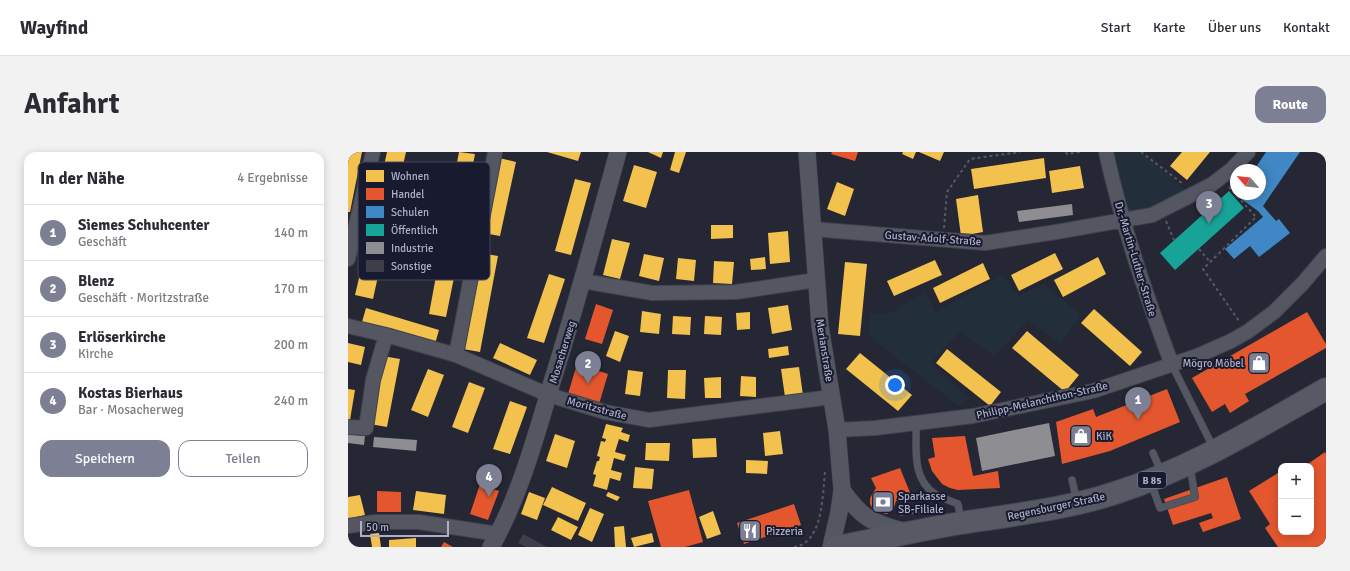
<!DOCTYPE html>
<html lang="de">
<meta charset="utf-8">
<style>
:root{--surface:#fff;--page:#f2f2f3;--text:#2b2b33;--muted:#7c7c81;--line:#e1e1e2;--accent:#7d7f94}
body{margin:0;font-family:Signika,sans-serif;background:var(--page);color:var(--text)}
.controls{position:absolute;right:12px;bottom:12px;display:grid;overflow:hidden;border-radius:8px;box-shadow:0 2px 10px #0003}
.controls button{width:36px;height:36px;display:grid;place-items:center;padding:0;border:0;border-bottom:1px solid var(--line);background:var(--surface);color:var(--text);font:20px sans-serif}
.compass{position:absolute;left:882px;top:12px;width:36px;height:36px;border-radius:50%;background:var(--surface);box-shadow:0 2px 10px #0003;rotate:298deg}
.scale{position:absolute;left:12px;bottom:10px;width:89px;box-sizing:border-box;padding-left:4px;border:2px solid #adafc7;border-top:0;font-size:11px;line-height:14px;white-space:nowrap;color:#adafc7;-webkit-text-stroke:3px #181a2f;paint-order:stroke}
.you{position:absolute;left:547px;top:233px;width:14px;height:14px;margin:-10px;border:3px solid #fff;border-radius:50%;background:#1a73e8;box-shadow:0 0 0 6px #1a73e833}
.badge{display:grid;place-items:center;width:26px;height:26px;border-radius:50%;background:var(--accent);color:#fff;font-size:13px;font-weight:700}
.pin{position:absolute;translate:-50% -33px;filter:drop-shadow(0 1px 2px #0008)}
.pin::after{content:'';position:absolute;top:21px;width:14px;height:12px;background:inherit;clip-path:polygon(0 0,100% 0,50% 100%)}
.list{margin:0;padding:0;list-style:none}
h2{display:flex;justify-content:space-between;align-items:center;height:52px;margin:0;padding:0 16px;font-size:17px}
h2 small{font-size:13px;font-weight:400;color:var(--muted)}
.list li{display:grid;grid-template-columns:26px 1fr auto;gap:12px;align-items:center;box-sizing:border-box;height:56px;padding:0 16px;border-top:1px solid var(--line)}
.list b{display:block;font-size:15px;white-space:nowrap}
.list p{margin:0;font-size:13px;white-space:nowrap;color:var(--muted)}
.list em{font-size:13px;font-style:normal;color:var(--muted)}
.actions{display:flex;gap:8px;padding:12px 16px}
.actions a{flex:1;padding:9px 0;border:1px solid var(--accent);border-radius:12px;text-align:center;font-size:14px;color:var(--accent)}
.actions .main{background:var(--accent);color:#fff}
.map{position:relative;flex:none;width:978px;height:395px;overflow:hidden;border-radius:12px}
header{display:flex;align-items:center;gap:24px;box-sizing:border-box;height:56px;padding:0 20px;background:var(--surface);border-bottom:1px solid var(--line)}
header strong{font-size:19px}
nav{display:flex;gap:22px;margin-inline-start:auto;font-size:14px}
.intro{display:flex;align-items:center;justify-content:space-between;box-sizing:border-box;height:96px;padding:0 24px}
h1{margin:0;font-size:28px}
.button{padding:10px 18px;border-radius:12px;background:var(--accent);color:#fff;font-size:14px;font-weight:700}
main{display:flex;gap:24px;padding:0 24px}
aside{flex:1;background:var(--surface);border-radius:12px;box-shadow:0 2px 10px #0003}
.map>svg:first-child{display:block}
.green{fill:#222f3a}
.homes{fill:#f2c14e}
.shops{fill:#e4572e}
.schools{fill:#3f88c5}
.public{fill:#17a398}
.industry{fill:#8d8d92}
.building{fill:#3d3e4a}
.lines{fill:none;stroke-linecap:round;stroke-linejoin:round}
.service-casing{stroke:#3f414b;stroke-width:8}
.minor-casing{stroke:#3f414b;stroke-width:16}
.tertiary-casing{stroke:#3f414b;stroke-width:18}
.primary-casing{stroke:#424351;stroke-width:24}
.path{stroke:#575a65;stroke-width:2;stroke-dasharray:3 3;stroke-linecap:butt}
.service{stroke:#545662;stroke-width:7}
.minor{stroke:#545662;stroke-width:14}
.tertiary{stroke:#545662;stroke-width:17}
.primary{stroke:#575964;stroke-width:22}
.labels{text-anchor:middle;stroke-width:4;stroke-linejoin:round;paint-order:stroke}
.shield{fill:#181a2f;stroke:#808299;stroke-width:1}
.shield-label{font-size:10px;font-weight:bold;fill:#adafc7}
.street-label{font-size:11px;fill:#adafc7;stroke:#181a2f}
.poi-label{font-size:11px;fill:#adafc7;stroke:#181a2f;text-anchor:start}
.key{fill:#181a2f;stroke:#45475d;stroke-width:1}
.key-label{font-size:11px;fill:#adafc7}
</style>
<header>
<strong>Wayfind</strong>
<nav><a>Start</a><a>Karte</a><a>Über uns</a><a>Kontakt</a></nav>
</header>
<div class="intro"><h1>Anfahrt</h1><a class="button">Route</a></div>
<main>
<aside>
<h2>In der Nähe<small>4 Ergebnisse</small></h2>
<ul class="list">
<li><span class="badge">1</span><div><b>Siemes Schuhcenter</b><p>Geschäft</p></div><em>140 m</em></li>
<li><span class="badge">2</span><div><b>Blenz</b><p>Geschäft · Moritzstraße</p></div><em>170 m</em></li>
<li><span class="badge">3</span><div><b>Erlöserkirche</b><p>Kirche</p></div><em>200 m</em></li>
<li><span class="badge">4</span><div><b>Kostas Bierhaus</b><p>Bar · Mosacherweg</p></div><em>240 m</em></li>
</ul>
<div class="actions"><a class="main">Speichern</a><a>Teilen</a></div>
</aside>
<div class="map">
<svg width="978" height="395" viewBox="0 0 978 395">
<rect width="100%" height="100%" fill="#252734"/>
<path class="green" d="M761,0h30l52,41 -66,25z
M655,122l15,22 26,-12 37,31 -21,29 -32,-24 -33,37 -35,-25 -30,31 40,36 -12,7 -89,-70 1,-22h18l37,-22 11,20z"/>
<path class="homes" d="M0,0h14l-12,60h-2z
M39,0h19l-15,67 -18,-4z
M111,0l16,2 -14,75 -16,-3z
M199,0h34l-3,9z
M300,0h15l-2,6z
M327,0h11l-7,21 -9,-3z
M555,0h13l-3,7 -11,-5z
M571,0h25l-4,9z
M834,0h28l-23,28 -17,-14z
M151,6l17,4 -16,74 -17,-3z
M696,6l2,20 -72,11 -3,-20z
M286,13l23,7 -11,36 -23,-7z
M732,14l4,22 -32,5 -3,-22z
M227,27l16,4 -20,72 -16,-4z
M489,30l17,7 -9,27 -18,-7z
M630,43l5,37 -22,4 -5,-37z
M363,73h22v13l-22,1z
M23,75l17,4 -15,68 -18,-4z
M440,79l2,31 -20,2 -2,-31z
M264,87l18,4 -10,36 -17,-4z
M93,97l18,4 -13,64 -17,-3z
M133,101l17,3 -18,96 -17,-3z
M707,101l8,16 -44,22 -8,-16z
M296,102l20,4 -5,23 -20,-5z
M417,105l1,12 -15,1 -1,-11z
M750,105l8,17 -43,23 -9,-17z
M330,106l18,2 -2,21 -18,-2z
M587,108l7,15 -48,21 -7,-15z
M366,109l20,1 -2,22 -19,-1z
M497,110l22,2 -7,72 -22,-2z
M635,111l7,16 -50,24 -7,-15z
M201,122l16,5 -21,64 -17,-5z
M440,153l4,25 -20,4 -4,-26z
M18,156l73,22 -4,14 -73,-22z
M746,157l48,43 -12,14 -49,-43z
M294,159l19,3 -2,20 -19,-2z
M402,160v17l-13,1 -1,-17z
M325,164l18,1 -1,18 -18,-1z
M357,164l17,1 -1,18 -17,-1z
M267,179l14,5 -9,26 -14,-6z
M679,179l52,44 -14,17 -53,-44z
M0,191l17,4 -4,18 -13,-3z
M152,191l37,17 -7,15 -37,-17z
M440,194l1,9 -20,3 -1,-9z
M599,197l54,43 -11,14 -54,-43z
M512,201l52,42 -14,16 -52,-42z
M35,204l17,3 -13,68 -17,-3z
M451,215l4,28 -18,2 -4,-28z
M80,217l16,6 -16,42 -17,-7z
M280,218l15,2 -3,24 -15,-2z
M320,218h18l-1,29 -18,-1z
M393,224l15,1v20l-16,-1z
M373,225v21h-16l-1,-20z
M121,230l16,6 -17,45 -16,-6z
M0,237l7,1 -5,30h-2z
M162,249l17,6 -17,47 -17,-5z
M258,272l17,4 -2,4 9,3 -2,7 -9,-3 -4,13 11,3 -2,6 -10,-3 -3,12 11,3 -2,8 -10,-3 -3,12 -14,-4 3,-11 -3,-1 4,-13h2l1,-4 -3,-1 4,-15 4,1 1,-3 -4,-1z
M432,279l3,23 -18,2 -2,-23z
M207,282l20,7 -8,27 -21,-7z
M368,286l1,19 -24,1 -1,-19z
M298,291h24l-1,18 -24,-1z
M398,308l22,1 -1,13 -21,-1z
M287,315l19,2 -2,20 -19,-1z
M204,335l34,16 -8,18 -35,-16z
M68,339l30,4 -2,19 -31,-4z
M181,340l16,6 -8,22 -16,-6z
M260,340l12,5 -3,4 -11,-5z
M12,343l5,20 -17,4v-22z
M242,356l14,6 -12,28 -14,-7z
M365,359l8,23 -14,5 -8,-22z
M210,365l20,10 -7,13 -20,-10z
M276,374l2,21h-11l-1,-20z
M31,381l2,14h-9l-2,-13z
M304,381l2,9 -20,5 -3,-9z
M68,386v9h-27v-7z"/>
<path class="shops" d="M484,0h26l-3,9 -24,-7z
M248,152l17,6 -11,34 -17,-5z
M959,160l19,32v4l-81,46 4,7 -19,12 -5,-9 -13,8 -20,-34z
M229,212l31,10 -9,30 -31,-10z
M819,237l13,33 -70,29 -48,13 -6,-42 37,-13 3,8z
M617,284l8,40 25,-5 2,17 -42,2 -8,-2 -8,-4 -10,-13 -4,-12 7,-2 -3,-19z
M977,300l1,2v88l-8,5h-40l-13,-19 5,-4 -21,-33 32,-20v61h30v-66h-6z
M552,316l11,27 -15,6 -3,9 -6,4 -13,-3 -4,-7v-6l6,-10 -5,-10z
M879,325l14,42 -38,13 -4,-9 14,-5 -2,-5 -38,12 -9,-26z
M132,332l19,7 -11,29 -18,-6z
M341,338l14,52 -18,5h-24l-13,-46z
M29,339l24,1v20h-24z
M446,352l7,21 -57,19 -7,-21z
M96,390l9,5h-12z"/>
<path class="schools" d="M918,0h34l-37,54 13,15 3,-2 11,14 -31,24 -9,-11 -16,13 -9,-10 38,-32 -5,-6 -22,-16 1,-1h23v-24h-6z"/>
<path class="public" d="M881,39l15,17 -69,62 -15,-17z"/>
<path class="industry" d="M724,52l1,11 -54,7 -2,-11z
M701,271l6,33 -73,15 -6,-33z
M0,282l17,2 -1,9 -16,-2z
M26,285l43,3 -1,11 -43,-4z"/>
<path class="building" d="M175,382l24,13h-21l-8,-4z"/>
<g class="lines">
<g class="service-casing">
<path id="service" d="M824,213l42,84
M568,271c1,25 -5,55 19,71 7,4 16,7 23,10l3,17
M805,301l9,21
M724,328l5,21
M803,331l9,25 35,-11 -5,-31"/>
</g>
<g class="minor-casing">
<path id="minor" d="M758,0c16,73 40,143 66,213
M464,77l173,14 71,-11 96,-17 59,-30 21,-16 16,-17
M0,107l25,-107
M235,129l69,12 84,-1 80,-12
M0,174l38,9 70,20 93,40 56,17 44,8 183,-23
M108,203l39,-203
M0,275l18,1 7,-48 13,-45
M489,278l38,-2 98,-12 120,-25 104,-35 34,-15 16,-9 27,-20 29,-29 23,-27
M0,374l27,-4h44l79,12"/>
</g>
<g class="tertiary-casing">
<path id="tertiary" d="M459,0l13,174 17,104 5,60 -3,22 -8,35
M494,338c20,29 31,33 64,42
M143,395c28,-49 45,-111 61,-165 24,-76 45,-153 66,-230"/>
</g>
<g class="primary-casing">
<path id="primary" d="M489,395c41,-8 83,-17 124,-24 51,-8 106,-14 154,-30 75,-24 142,-65 211,-104"/>
</g>
<path class="path" d="M718,0l1,2 14,-2
M793,0l42,32
M881,35l27,30 -53,52 36,52
M818,69l8,19
M596,76l3,-36 23,-33 50,-7
M851,97l11,13
M552,363l29,-4
M446,395c3,-1 6,-1 9,-3 20,-12 20,-52 22,-73"/>
<use href="#service" class="service"/>
<use href="#minor" class="minor"/>
<use href="#tertiary" class="tertiary"/>
<use href="#primary" class="primary"/>
</g>
<defs>
<g id="shop-square" transform="scale(1.15)"><rect x="-9" y="-9" width="18" height="18" rx="4" fill="#7d7f94" stroke="#181a2f"/><path d="M-5-2.5h2.3a2.7 3.5 0 0 1 5.4 0H5L5.5 6h-11ZM-1.5-2.5h3a1.5 2.3 0 0 0-3 0Z" fill="#fff"/></g>
<g id="bank-square" transform="scale(1.15)"><rect x="-9" y="-9" width="18" height="18" rx="4" fill="#7d7f94" stroke="#181a2f"/><path d="M-6-4H6V4H-6ZM0-2.3a2.3 2.3 0 1 0 0 4.6a2.3 2.3 0 1 0 0-4.6Z" fill="#fff"/></g>
<g id="restaurant-square" transform="scale(1.15)"><rect x="-9" y="-9" width="18" height="18" rx="4" fill="#7d7f94" stroke="#181a2f"/><path d="M-5-6h1v4h1v-4h1v4h1v-4h1v5L-1.5 .5V6h-2V.5L-5-1ZM5-6V6H3V1.5H1.5Q1.5-4 5-6Z" fill="#fff"/></g>
</defs>
<g fill-rule="evenodd">
<use href="#shop-square" x="911" y="211"/>
<use href="#shop-square" x="733" y="284"/>
<use href="#bank-square" x="535" y="350"/>
<use href="#restaurant-square" x="402" y="379"/>
</g>
<g class="labels">
<rect class="shield" x="790" y="320" width="28" height="16" rx="3"/>
<g class="shield-label">
<text x="804" y="332">B 85</text>
</g>
<g class="street-label">
<text transform="translate(585 86) rotate(4)" y="4">Gustav-Adolf-Straße</text>
<text transform="translate(788 107) rotate(73)" y="4">Dr.-Martin-Luther-Straße</text>
<text transform="translate(477 198) rotate(81)" y="4">Merianstraße</text>
<text transform="translate(214 200) rotate(-73)" y="4">Mosacherweg</text>
<text transform="translate(694 248) rotate(-13)" y="4">Philipp-Melanchthon-Straße</text>
<text transform="translate(249 256) rotate(15)" y="4">Moritzstraße</text>
<text transform="translate(708 354) rotate(-12)" y="4">Regensburger Straße</text>
</g>
<g class="poi-label">
<text x="896" y="215" text-anchor="end">Mögro Möbel</text>
<text x="748" y="288">KiK</text>
<text x="550" y="348">Sparkasse<tspan x="550" dy="13">SB-Filiale</tspan></text>
<text x="418" y="383">Pizzeria</text>
</g>
</g>
<rect x="10" y="10" width="132" height="118" rx="6" class="key"/>
<rect x="18" y="18" width="18" height="12" fill="#f2c14e"/>
<rect x="18" y="36" width="18" height="12" fill="#e4572e"/>
<rect x="18" y="54" width="18" height="12" fill="#3f88c5"/>
<rect x="18" y="72" width="18" height="12" fill="#17a398"/>
<rect x="18" y="90" width="18" height="12" fill="#8d8d92"/>
<rect x="18" y="108" width="18" height="12" fill="#3d3e4a"/>
<g class="key-label">
<text x="43" y="28">Wohnen</text>
<text x="43" y="46">Handel</text>
<text x="43" y="64">Schulen</text>
<text x="43" y="82">Öffentlich</text>
<text x="43" y="100">Industrie</text>
<text x="43" y="118">Sonstige</text>
</g>
</svg>
<div class="controls">
<button>+</button>
<button>−</button>
</div>
<svg class="compass" viewBox="-18 -18 36 36"><path d="M0-13l5 13h-10z" fill="#e53935"/><path d="M0 13l5-13h-10z" fill="#7c7c81"/></svg>
<div class="scale">50 m</div>
<div class="you"></div>
<div class="pin badge" style="left:790px;top:268px">1</div>
<div class="pin badge" style="left:240px;top:232px">2</div>
<div class="pin badge" style="left:861px;top:72px">3</div>
<div class="pin badge" style="left:141px;top:345px">4</div>
</div>
</main>
